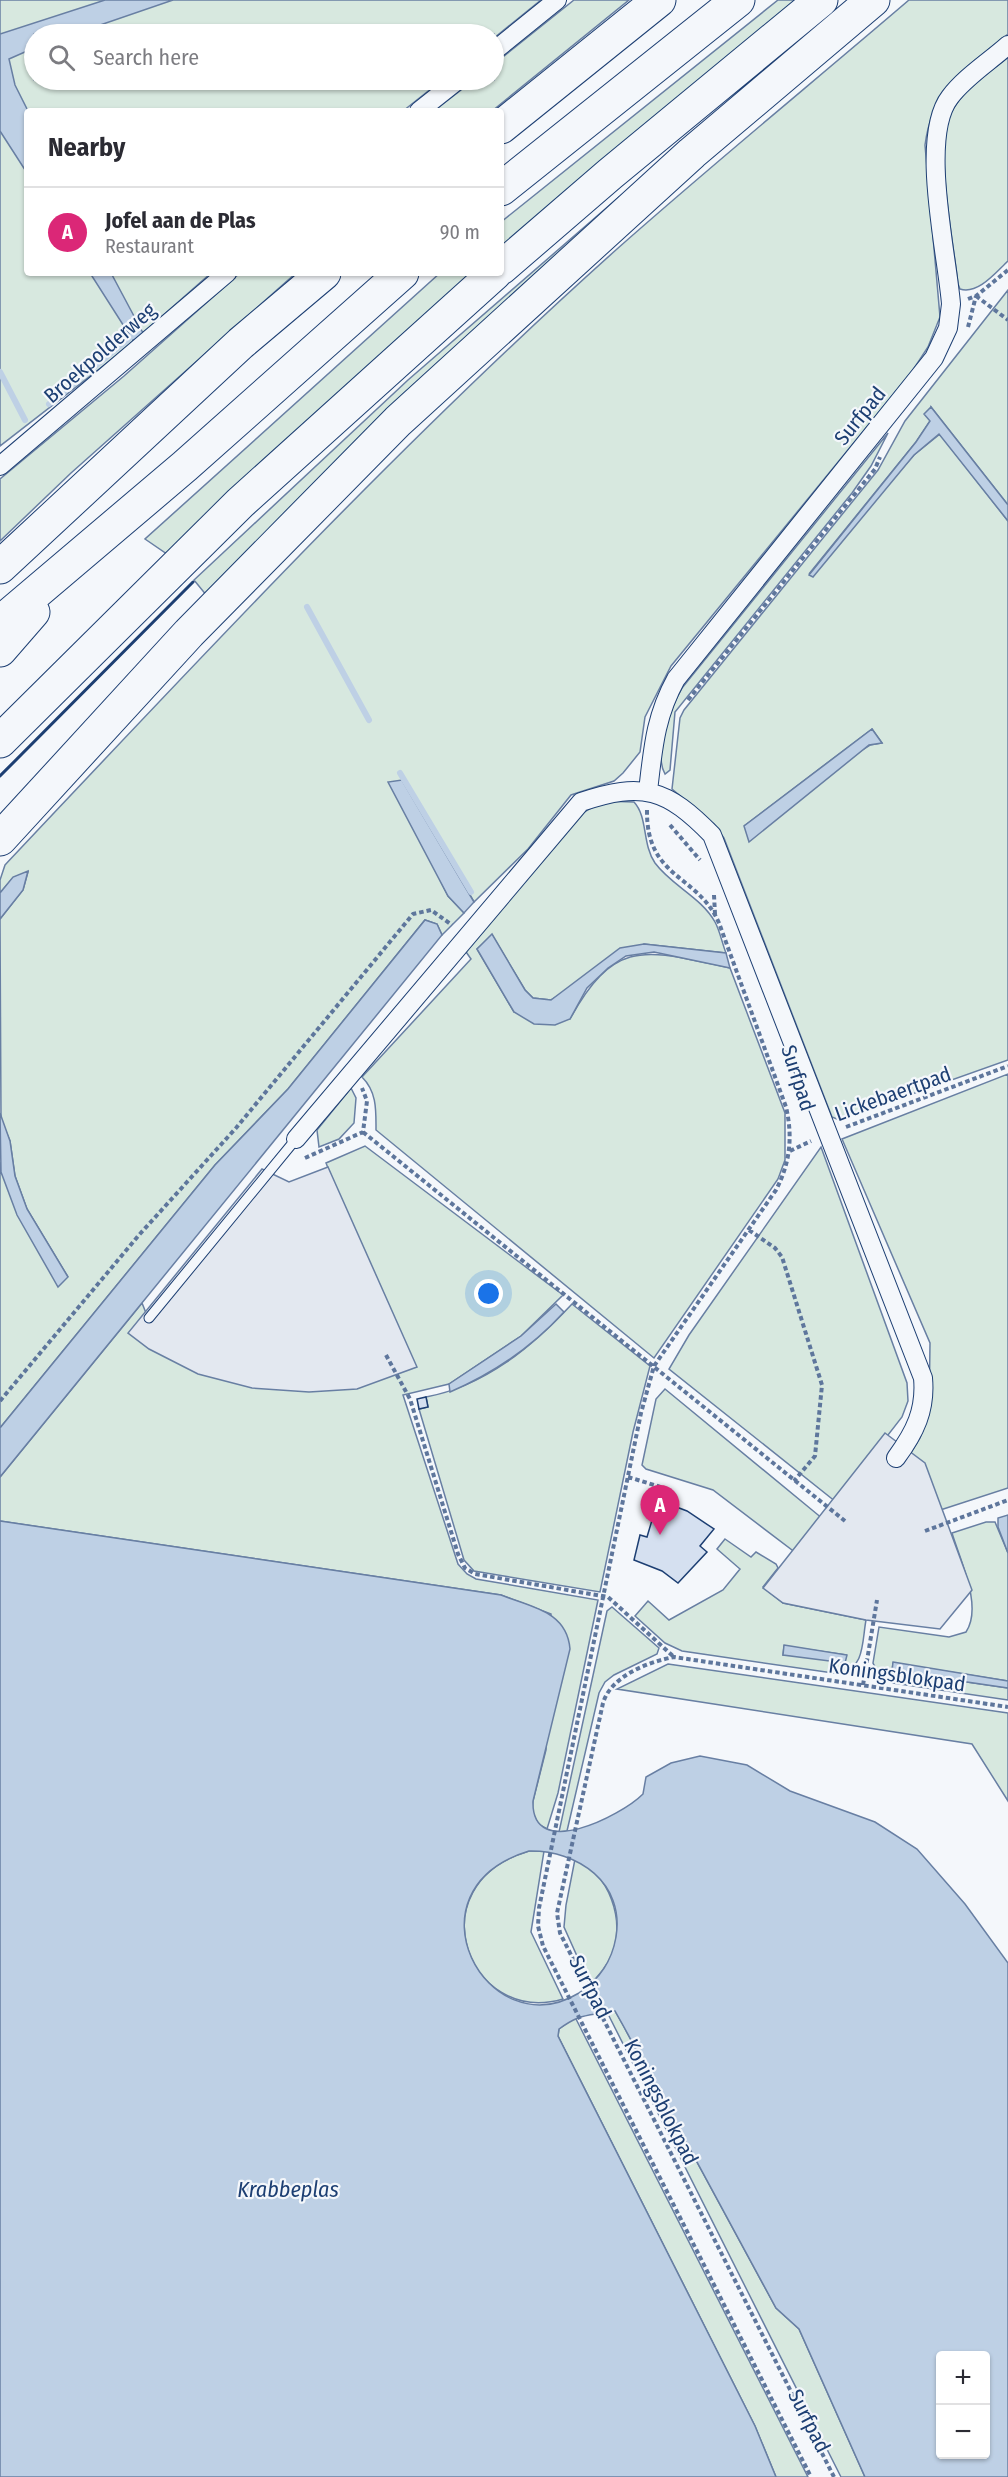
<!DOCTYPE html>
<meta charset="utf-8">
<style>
:root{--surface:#fff;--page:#f2f2f3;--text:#2b2b33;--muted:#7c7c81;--line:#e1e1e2;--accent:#db2777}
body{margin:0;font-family:"Fira Sans Condensed",sans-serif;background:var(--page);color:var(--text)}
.controls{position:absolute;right:18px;bottom:18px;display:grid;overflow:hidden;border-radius:6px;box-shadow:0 2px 4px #0004}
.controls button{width:54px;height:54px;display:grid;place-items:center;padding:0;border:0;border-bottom:2px solid var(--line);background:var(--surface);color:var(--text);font:30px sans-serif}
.you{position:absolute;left:489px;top:1294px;width:21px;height:21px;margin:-15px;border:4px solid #fff;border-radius:50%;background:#1a73e8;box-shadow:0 0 0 9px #1a73e833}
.badge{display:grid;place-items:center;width:39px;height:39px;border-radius:50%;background:var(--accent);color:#fff;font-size:20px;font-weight:700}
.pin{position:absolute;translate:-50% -50px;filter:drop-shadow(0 2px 3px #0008)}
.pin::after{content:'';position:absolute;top:32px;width:21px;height:18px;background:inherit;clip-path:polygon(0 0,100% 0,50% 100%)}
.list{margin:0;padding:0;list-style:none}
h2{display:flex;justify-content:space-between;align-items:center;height:78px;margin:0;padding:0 24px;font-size:26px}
h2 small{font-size:20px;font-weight:400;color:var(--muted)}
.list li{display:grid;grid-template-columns:39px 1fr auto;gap:18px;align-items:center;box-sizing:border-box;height:90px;padding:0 24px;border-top:2px solid var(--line)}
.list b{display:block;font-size:22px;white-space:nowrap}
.list p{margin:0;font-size:20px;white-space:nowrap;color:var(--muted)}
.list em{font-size:20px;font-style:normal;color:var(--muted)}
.icon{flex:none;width:33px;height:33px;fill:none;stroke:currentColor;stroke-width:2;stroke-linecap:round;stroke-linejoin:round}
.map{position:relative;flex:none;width:1008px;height:2477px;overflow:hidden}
.search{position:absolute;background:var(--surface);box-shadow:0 2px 4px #0004;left:24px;top:24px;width:480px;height:66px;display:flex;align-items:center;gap:15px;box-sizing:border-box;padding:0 21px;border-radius:33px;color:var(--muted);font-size:22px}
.panel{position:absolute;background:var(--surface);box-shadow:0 2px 4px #0004;left:24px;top:108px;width:480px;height:168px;border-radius:6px}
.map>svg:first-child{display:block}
.green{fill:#d7e8df;stroke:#687fa3;stroke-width:1.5;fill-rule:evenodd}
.parking{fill:#e3e8f0;stroke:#687fa3;stroke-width:1.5}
.water{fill:#bed0e5;stroke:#687fa3;stroke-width:1.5;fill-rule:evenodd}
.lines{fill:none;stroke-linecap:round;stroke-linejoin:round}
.stream{stroke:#bed0e5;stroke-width:6}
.building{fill:#d5e0f0;stroke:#1d3f73;stroke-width:1.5}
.lane-casing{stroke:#1d3f73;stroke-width:11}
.street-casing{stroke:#1d3f73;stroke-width:20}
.highway-casing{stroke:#1d3f73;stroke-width:35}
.path{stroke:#5e769c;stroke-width:4;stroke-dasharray:4.5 3;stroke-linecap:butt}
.lane{stroke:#f4f7fb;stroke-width:9}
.street{stroke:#f4f7fb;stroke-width:18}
.highway{stroke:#f4f7fb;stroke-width:33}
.wall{stroke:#1d3f73;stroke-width:3}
.labels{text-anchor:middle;stroke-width:4.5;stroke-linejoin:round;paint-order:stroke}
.street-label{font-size:21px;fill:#1d3f73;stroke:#f4f7fb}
.water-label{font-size:22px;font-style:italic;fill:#1d3f73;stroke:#f4f7fb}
</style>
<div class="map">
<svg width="1008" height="2477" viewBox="0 0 1008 2477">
<rect width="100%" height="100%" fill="#f4f7fb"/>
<path class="green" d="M0,0h541l-47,38v-4h-460v46h408l-39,31h-376v162h184l-68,60 -18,-7 9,16 -134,104z
M574,0h55l-137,111h-58l40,-31h20v-16z
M778,0h20l-297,249v-27z
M909,0h99v34c-43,35 -75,51 -83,111l15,172 -12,30 -17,26 -240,293 -26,51 -5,35 -17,21 -9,8 -43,14 -43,54 -54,53 -71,-122 38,102 7,14 16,17 -22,22 -5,-11 -12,-4 -137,169 -73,76 -215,263v-266l1,10 67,105 -41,-68 -12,-33 -5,-35 -9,-21 -1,-201 23,-29 5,-18 -15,6 -13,15v-13l5,-15c198,-210 396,-423 612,-616 96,-85 195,-166 292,-249z
M1008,57v204c-12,11 -30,34 -48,28l-2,-5c-4,-41 -25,-139 -6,-173 12,-22 37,-38 56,-54z
M619,197l2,2 -414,397 -13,-16 214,-200z
M240,273h56l-225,200 -71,68v-62l124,-103z
M440,273h33l-306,281 -22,-15z
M1008,290v215l-77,-98 -1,14 -14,21 -107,132 105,-119 26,-21 68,87v539l-169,60 -7,-3 -108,-279 -10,-14 -42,-35 8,-71 4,-8 194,-240 27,-49zM872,729l10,14 -12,2 -126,81z
M888,433l-17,33 -19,27 -177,219 -5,58 -5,4c-12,-21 6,-67 17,-86z
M603,801l31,1c14,15 8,42 21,61 17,23 46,34 60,59 5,9 7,21 11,31l-82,-9 -93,56 -18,-2 -8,-8 -33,-55 -15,14 37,63 56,7c46,-84 78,-68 160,-51l55,145v47l-7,19 -124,179 -278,-228c0,-20 1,-38 -14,-53l109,-118 -7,-10 108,-130z
M1008,1074v414l-80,26 -19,-58 11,-18 9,-24 1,-71 -88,-204z
M351,1088l5,10 -2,25 -15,16 -20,8 -2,-17z
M365,1146l198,149 -42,41 -72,48 -46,11 55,169 9,10 9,5 122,21 -40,193 -11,36 -9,-5 -6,-13 1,-10 13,-51 5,-136 -50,-19 -501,-74v-44l142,-174 10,25 182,-145 -8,-20z
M821,1147l86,236 1,18 -6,16 -66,85 -167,-133 20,-34z
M572,1304l78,62 -17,66 -33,160 -126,-21 -10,-11 -45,-151 9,-2 -2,-10c59,-11 106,-50 146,-93z
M665,1389l158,130 -27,34 -83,-63 -67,-21 -4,-4 14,-66z
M986,1522h9l13,31v128l-115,-18 -1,8 116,17v12l-115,-17 -15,-11 -5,-9 6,-36 70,10 17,-5c17,-25 -6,-72 -14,-99z
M725,1539l26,18 5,-5 20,12 2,4 -15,19 20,16 83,17c-4,21 -1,48 -26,54l-158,-23 -17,-8 -30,-27 13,-15 21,19 54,-30 17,-21 -23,-20zM784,1646l63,9h-64z
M612,1607l47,41 -2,6 -43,21 -9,7 -6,11 -32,138 -8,1 48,-221z
M668,1664l340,49v88l-36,-57 -355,-55z
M529,1851h15l-13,81 32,67c-95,28 -148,-114 -34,-148z
M575,1859c35,15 50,61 37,95 -5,12 -13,21 -22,31l-26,-58 2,-22z
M606,2010l9,1 9,16 152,281 23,21 66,148h-24z
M575,2017l233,460h-32l-21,-51 -197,-390 1,-7z"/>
<path class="parking" d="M328,1167l89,200 -60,22 -48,3 -57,-4 -54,-14 -49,-25 -21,-16 134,-164 27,13z
M885,1433l40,30 47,127 -32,39 -74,-9 -83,-17 -20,-15z"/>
<path class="water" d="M105,0h68l-99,34h-40v14l-25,11 6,26 13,26 -1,62 -27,-42v-97z
M90,273h21l32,60 -9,9z
M931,407l77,98v16l-69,-87 -25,21 -101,122 -4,-2 107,-133 14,-21 -6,-7z
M872,729l10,14 -13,2 -120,97 -5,-16z
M402,780l72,122 -10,11 -16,-17 -60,-114z
M28,871l-5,19 -23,29v-26l13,-16z
M425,920l12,4 5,11 -442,542v-49l215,-263 73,-76z
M492,934l33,56 8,8 18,2 69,-52 24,-4 82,9 4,15 -76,-16 -28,4 -18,12 -21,20 -17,31 -15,6 -21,-1 -20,-12 -37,-63z
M0,1113l10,28 5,35 12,33 41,68 -10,10 -41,-72 -16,-43z
M556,1304l8,8c-32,35 -70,61 -114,80l-1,-8 72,-48z
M1008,1515v38l-10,-26v-9z
M0,1521l501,74c30,12 66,16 69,54l-37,152c-2,61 88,15 110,-7l3,-17 25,-14 29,-7 47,9 43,26 85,31 42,27 48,55 43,59v514h-143l-66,-148 -23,-21 -152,-281 -9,-16c-8,-1 -12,3 -19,3 -16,2 -23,5 -37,15l-1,7 197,390 21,51h-776zM529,1851c49,-1 96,32 87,86 -4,23 -17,43 -37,56 -92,56 -178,-103 -50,-142zM940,2356h46v98h-46z
M784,1645l63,10 -2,8 -62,-8z
M893,1662l115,19v7l-116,-17z"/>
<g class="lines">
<path class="stream" d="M0,372l25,48
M49,404l82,-67
M307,607l62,113
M400,773l71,119"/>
</g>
<path class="building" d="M426,1397l2,10 -9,2 -2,-10z
M658,1500l29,11 27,18 -14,17 7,6 -29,31 -16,-12 -28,-11 6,-25 7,2z"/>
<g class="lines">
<g class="lane-casing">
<path id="lane" d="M149,1318l147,-179"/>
</g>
<g class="street-casing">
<path id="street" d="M494,51l63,-51
M419,111l39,-31
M0,466l227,-193
M648,791c5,-42 7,-74 28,-112l258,-321 14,-30 3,-24c-4,-51 -32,-167 -1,-207 15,-20 39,-35 58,-52
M296,1139l285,-337c62,-21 86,-13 131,33l211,543c3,32 -8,54 -27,80"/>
</g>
<g class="highway-casing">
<path id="highway" d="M501,127l158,-127
M501,189l237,-189
M501,268l109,-94 211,-174
M0,567l241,-224 83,-70
M0,623l185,-157 217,-193
M0,650l33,-38
M0,741l240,-238 255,-230
M0,839l189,-206 209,-212 294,-268 181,-153"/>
</g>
<path class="path" d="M976,296l32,24
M968,299l8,-3 32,-26
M968,327l8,-31
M688,700l187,-231 5,-12
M647,810c-1,69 51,64 72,113l67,184c7,30 4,56 -10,83l-122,176 -13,47 -102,495 -1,18 5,20 268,531
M670,825l30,35
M714,895l1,19
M846,1127l162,-61
M363,1132l482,389
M790,1151l21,-10
M305,1158l58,-26 4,-31 -5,-13
M749,1230l26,18 7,9 40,128 -7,71 -21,25
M386,1355l24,44 48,155 7,14 10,6 133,23 66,60
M0,1401l139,-166 97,-107 177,-214 18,-4 21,15
M628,1477l36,11
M925,1531l83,-31
M863,1685l14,-85
M834,2477l-274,-544 -3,-20 46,-210c8,-27 45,-41 71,-46l334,50"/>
<use href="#lane" class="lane"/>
<use href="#street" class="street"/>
<use href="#highway" class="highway"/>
<path class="wall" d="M0,776l193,-194"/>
</g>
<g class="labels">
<g class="street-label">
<text transform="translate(100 353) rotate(-41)" y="7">Broekpolderweg</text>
<text transform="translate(860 416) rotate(-51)" y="7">Surfpad</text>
<text transform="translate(798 1078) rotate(72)" y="7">Surfpad</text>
<text transform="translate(893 1094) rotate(-20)" y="7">Lickebaertpad</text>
<text transform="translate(897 1675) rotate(8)" y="7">Koningsblokpad</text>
<text transform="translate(590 1987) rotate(63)" y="7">Surfpad</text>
<text transform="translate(661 2102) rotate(63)" y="7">Koningsblokpad</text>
<text transform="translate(809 2421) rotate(63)" y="7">Surfpad</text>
</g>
<g class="water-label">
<text x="288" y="2197">Krabbeplas</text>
</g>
</g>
</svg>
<div class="controls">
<button>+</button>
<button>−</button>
</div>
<div class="you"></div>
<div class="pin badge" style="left:660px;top:1535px">A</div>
<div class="search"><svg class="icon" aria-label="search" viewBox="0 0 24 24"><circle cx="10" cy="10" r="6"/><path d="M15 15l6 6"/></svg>Search here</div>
<section class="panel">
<h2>Nearby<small></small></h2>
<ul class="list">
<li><span class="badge">A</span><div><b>Jofel aan de Plas</b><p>Restaurant</p></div><em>90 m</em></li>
</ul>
</section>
</div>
